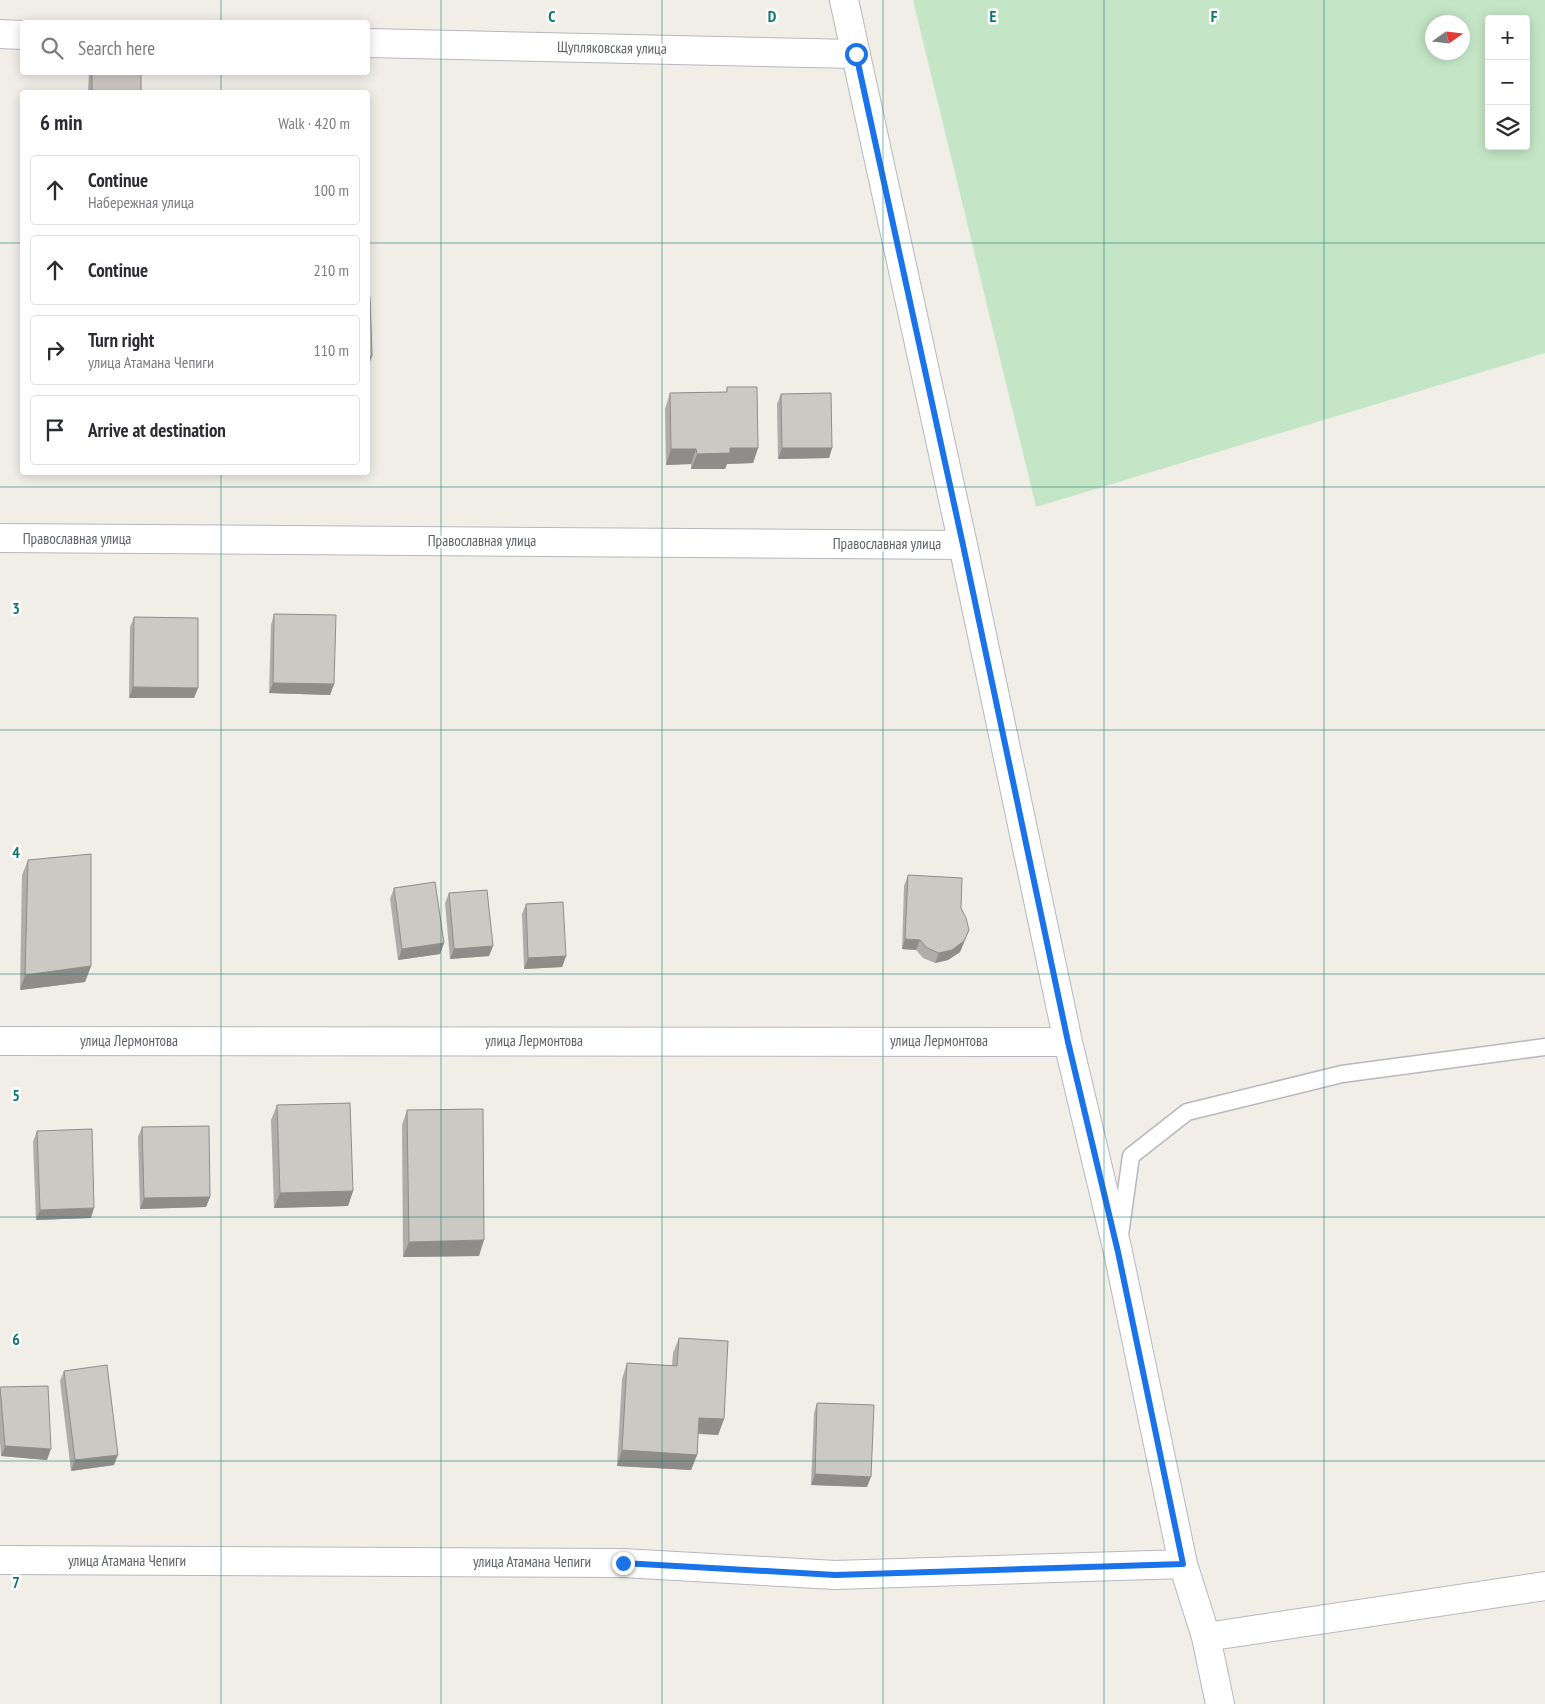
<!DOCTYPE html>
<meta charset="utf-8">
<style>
:root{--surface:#fff;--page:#f7f7f7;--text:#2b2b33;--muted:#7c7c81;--line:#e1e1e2}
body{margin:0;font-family:"PT Sans Narrow",sans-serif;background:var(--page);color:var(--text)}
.controls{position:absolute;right:15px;top:15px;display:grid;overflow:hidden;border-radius:5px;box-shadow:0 2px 12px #0003}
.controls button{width:45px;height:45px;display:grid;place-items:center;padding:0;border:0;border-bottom:1px solid var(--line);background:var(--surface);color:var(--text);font:25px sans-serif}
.compass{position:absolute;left:1425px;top:15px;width:45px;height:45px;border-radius:50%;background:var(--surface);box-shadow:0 2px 12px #0003;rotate:76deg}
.stop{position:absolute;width:15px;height:15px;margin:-11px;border:4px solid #1a73e8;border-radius:50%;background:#fff}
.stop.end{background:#1a73e8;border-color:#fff;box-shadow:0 1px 5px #0008}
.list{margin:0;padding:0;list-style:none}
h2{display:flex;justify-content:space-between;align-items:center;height:65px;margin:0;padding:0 20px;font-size:21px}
h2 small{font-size:16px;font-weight:400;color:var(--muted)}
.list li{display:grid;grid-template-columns:32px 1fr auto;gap:15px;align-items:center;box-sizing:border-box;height:70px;margin:0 10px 10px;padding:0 10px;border:1px solid var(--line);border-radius:5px}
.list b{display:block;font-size:19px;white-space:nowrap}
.list p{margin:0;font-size:16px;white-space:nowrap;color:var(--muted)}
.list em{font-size:16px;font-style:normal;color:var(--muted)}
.icon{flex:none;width:28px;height:28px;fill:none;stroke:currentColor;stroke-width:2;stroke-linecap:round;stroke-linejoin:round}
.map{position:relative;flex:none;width:1545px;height:1704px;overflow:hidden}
.search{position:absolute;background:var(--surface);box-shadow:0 2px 12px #0003;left:20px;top:20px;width:350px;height:55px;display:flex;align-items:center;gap:12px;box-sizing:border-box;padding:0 18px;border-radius:5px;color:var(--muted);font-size:19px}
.panel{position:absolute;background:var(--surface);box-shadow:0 2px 12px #0003;left:20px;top:90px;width:350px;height:385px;border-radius:5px}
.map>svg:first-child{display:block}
.green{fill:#c4e6c6;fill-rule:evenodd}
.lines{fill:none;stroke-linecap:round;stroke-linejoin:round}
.lane-casing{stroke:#b7b8bd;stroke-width:19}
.street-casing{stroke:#b7b8bd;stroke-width:30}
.lane{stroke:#fff;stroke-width:16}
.street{stroke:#fff;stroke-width:28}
.wall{fill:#afaca9}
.shaded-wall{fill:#8f8c89}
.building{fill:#ccc8c4;stroke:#8f8c89}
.route{stroke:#1a73e8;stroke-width:6}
.grid{fill:none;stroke:#0f766e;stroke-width:1;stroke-opacity:0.55}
.labels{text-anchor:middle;stroke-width:5;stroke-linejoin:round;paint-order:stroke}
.street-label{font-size:15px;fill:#5e6166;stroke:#fff}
.grid-label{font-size:16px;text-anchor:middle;font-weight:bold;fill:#0f766e;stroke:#fff;stroke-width:5;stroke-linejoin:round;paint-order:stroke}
</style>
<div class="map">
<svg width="1545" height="1704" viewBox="0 0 1545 1704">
<rect width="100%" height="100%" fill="#f0eee7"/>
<path class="green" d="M913,0h632v353l-509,154zM1489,19h37v127h-37zM1432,22h30v30h-30z"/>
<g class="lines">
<g class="lane-casing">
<path id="lane" d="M1120,1235l11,-79 56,-44 155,-38 203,-27"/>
</g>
<g class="street-casing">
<path id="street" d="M844,0l119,545 105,497 50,210 65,312 23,73 14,67
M0,34l22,1
M368,43l488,11
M0,538l963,7
M0,1041l1068,1
M0,1560l623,3 212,12 348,-11
M1206,1637l339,-51"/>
</g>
<use href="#lane" class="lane"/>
<use href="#street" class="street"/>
</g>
<path class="wall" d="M89,72h52v20h-53z
M727,387l31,61 -5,15 -26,1 -2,5h-34v-5l-25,1 -1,-56 5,-16 56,-1z
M781,394l51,54 -3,10 -51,1 -1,-55z
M274,614l60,70 -4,11 -61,-2 2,-68z
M134,617l64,71 -4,10h-65l1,-71z
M28,860l63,106 -6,16 -65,8 2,-115z
M908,875l53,33 4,32 -5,12 -12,8 -13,3 -12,-5 -7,-8 -14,-1 2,-63z
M394,888l50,55 -4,11 -42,6 -8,-61z
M449,893l44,53 -4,10 -39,3 -5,-56z
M526,904l40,52 -4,11 -38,2 -2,-55z
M277,1105l76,86 -5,15 -74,2 -3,-88z
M407,1110l72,146 -76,1 -1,-132z
M142,1127l68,70 -4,10 -66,2 -2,-72z
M37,1131l54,87 -55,2 -3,-78z
M679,1338l45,81 -6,16 -20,-1 -1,21 -6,15 -74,-4 5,-87 5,-16 45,3 1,-13z
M64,1371l50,94 -43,6 -11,-90z
M0,1387l47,73 -46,-4 -1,-14z
M817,1403l50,84 -56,-2 3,-72z"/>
<path class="shaded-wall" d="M372,356l-4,12v-11z
M730,448h28l-5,15 -26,1 -2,5h-34l6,-15z
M782,448h50l-3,10 -51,1z
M671,449h25l-5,15 -25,1z
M273,683l61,1 -4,11 -61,-2z
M133,687l65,1 -4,10h-65z
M969,930l-9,22 -12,8 -13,3 4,-10z
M905,939l15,1 -4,10 -14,-1z
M444,943l-4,11 -42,6 4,-11z
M493,946l-4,10 -39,3 4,-10z
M566,956l-4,11 -38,2 4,-11z
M91,966l-6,16 -65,8 5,-15z
M353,1191l-5,15 -74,2 6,-15z
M210,1197l-4,10 -66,2 4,-11z
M94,1208l-3,10 -55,2 4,-10z
M484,1240l-5,16 -76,1 6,-15z
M699,1418l25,1 -6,16 -25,-2z
M5,1446l46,3 -4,11 -46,-4z
M622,1450l75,5 -6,15 -74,-4z
M118,1455l-4,10 -43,6 4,-11z
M815,1474l56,3 -4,10 -56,-2z"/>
<path class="building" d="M92,72h49v20h-49z
M368,297h2l2,59 -4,1z
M727,387h30l1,61h-28v5l-33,1 -1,-5h-25l-1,-56 57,-1z
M831,393l1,55h-50l-1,-54z
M274,614l62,1 -2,69 -61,-1z
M134,617l64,1v70l-65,-1z
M91,854v112l-66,9 3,-115z
M908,875l54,3 -1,30 5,10 3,12 -5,11 -12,9 -13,3 -12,-5 -7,-8 -15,-1z
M435,882l9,61 -42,6 -8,-61z
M487,890l6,56 -39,3 -5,-56z
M563,902l3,54 -38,2 -2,-54z
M350,1103l3,88 -73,2 -3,-88z
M483,1109l1,131 -75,2 -2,-132z
M209,1126l1,71 -66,1 -2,-71z
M92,1129l2,79 -54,2 -3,-79z
M679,1338l49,3 -4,78 -25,-1 -2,37 -75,-5 5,-87 50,3z
M107,1365l11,90 -43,5 -11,-89z
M48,1386l3,63 -46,-3 -5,-59z
M817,1403l57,2 -3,72 -56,-3z"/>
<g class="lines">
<path class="route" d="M623,1563l212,12 348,-11 -65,-312 -50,-210 -105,-497 -107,-491"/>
</g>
<path class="grid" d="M221,0v22M441,0v1704M662,0v1704M883,0v1704M1104,0v1704M1324,0v1704M221,72v20M0,243h22M368,243h1177M221,472v1232M0,487h1545M0,730h1545M0,974h1545M0,1217h1545M0,1461h1545"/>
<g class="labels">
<g class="street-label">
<text transform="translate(612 48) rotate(1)" y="5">Щупляковская улица</text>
<text x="77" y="544">Православная улица</text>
<text x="482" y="546">Православная улица</text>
<text x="887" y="549">Православная улица</text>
<text x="129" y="1046">улица Лермонтова</text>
<text x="534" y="1046">улица Лермонтова</text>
<text x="939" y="1046">улица Лермонтова</text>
<text x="127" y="1566">улица Атамана Чепиги</text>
<text x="532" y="1567">улица Атамана Чепиги</text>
</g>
</g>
<g class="grid-label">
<text x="552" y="22">C</text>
<text x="772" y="22">D</text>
<text x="993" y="22">E</text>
<text x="1214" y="22">F</text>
<text x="16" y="614">3</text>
<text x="16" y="858">4</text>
<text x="16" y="1101">5</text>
<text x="16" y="1345">6</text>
<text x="16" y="1588">7</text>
</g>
</svg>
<div class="controls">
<button>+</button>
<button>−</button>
<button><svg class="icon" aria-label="layers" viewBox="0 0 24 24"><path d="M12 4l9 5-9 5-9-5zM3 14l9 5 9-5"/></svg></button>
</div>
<svg class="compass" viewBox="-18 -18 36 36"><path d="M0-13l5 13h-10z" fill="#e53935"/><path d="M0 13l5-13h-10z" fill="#7c7c81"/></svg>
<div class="stop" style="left:856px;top:54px"></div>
<div class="stop end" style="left:623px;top:1563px"></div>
<div class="search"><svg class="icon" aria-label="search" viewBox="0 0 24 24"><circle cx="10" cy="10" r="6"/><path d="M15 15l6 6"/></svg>Search here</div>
<section class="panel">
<h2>6 min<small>Walk · 420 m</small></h2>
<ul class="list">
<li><svg class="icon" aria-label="ahead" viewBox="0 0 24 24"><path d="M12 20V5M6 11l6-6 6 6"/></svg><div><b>Continue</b><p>Набережная улица</p></div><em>100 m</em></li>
<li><svg class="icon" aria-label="ahead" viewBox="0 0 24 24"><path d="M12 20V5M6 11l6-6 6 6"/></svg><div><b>Continue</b></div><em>210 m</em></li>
<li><svg class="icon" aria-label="right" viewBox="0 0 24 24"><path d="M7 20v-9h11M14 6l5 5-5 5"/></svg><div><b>Turn right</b><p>улица Атамана Чепиги</p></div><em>110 m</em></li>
<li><svg class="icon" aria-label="arrive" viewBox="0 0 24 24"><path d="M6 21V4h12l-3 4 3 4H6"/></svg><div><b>Arrive at destination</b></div></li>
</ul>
</section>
</div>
